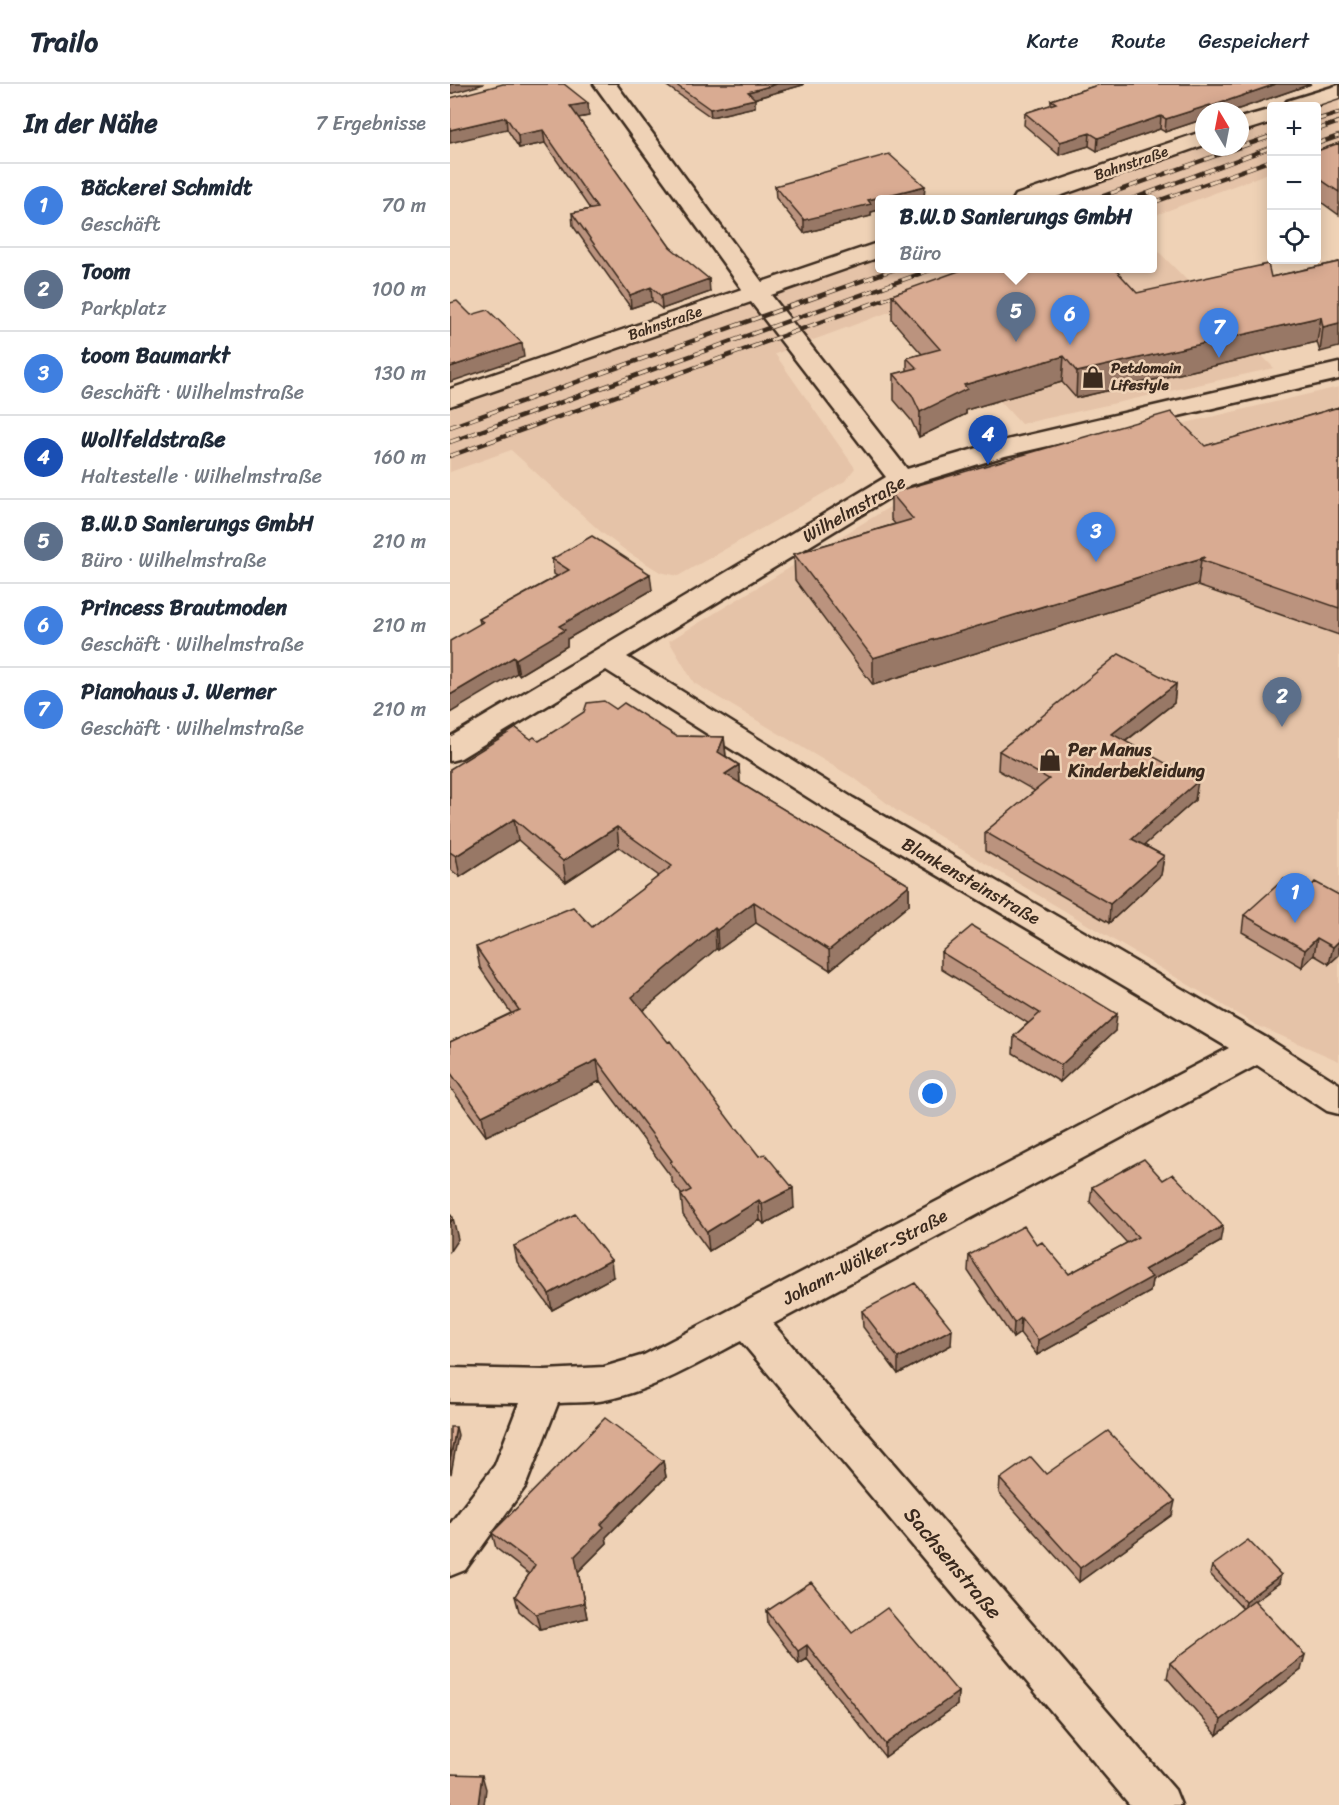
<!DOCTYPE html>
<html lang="de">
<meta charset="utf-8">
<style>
:root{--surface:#fff;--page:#f2f2f3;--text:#1f2937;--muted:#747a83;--line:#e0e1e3;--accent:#3b2a1e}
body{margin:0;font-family:Sriracha,sans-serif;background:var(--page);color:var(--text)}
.controls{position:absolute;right:18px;top:18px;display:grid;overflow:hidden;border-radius:6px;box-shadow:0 3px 15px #0003}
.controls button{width:54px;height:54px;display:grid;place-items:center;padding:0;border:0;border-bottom:2px solid var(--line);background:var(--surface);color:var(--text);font:30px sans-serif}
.compass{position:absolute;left:745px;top:18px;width:54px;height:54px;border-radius:50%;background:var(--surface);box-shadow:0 3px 15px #0003;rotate:350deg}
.you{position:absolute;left:483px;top:1010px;width:21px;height:21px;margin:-15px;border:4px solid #fff;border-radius:50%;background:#1a73e8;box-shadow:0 0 0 9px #1a73e833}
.badge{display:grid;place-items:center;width:39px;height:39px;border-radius:50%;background:var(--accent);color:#fff;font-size:20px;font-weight:700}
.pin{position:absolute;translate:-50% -50px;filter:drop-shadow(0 2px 3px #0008)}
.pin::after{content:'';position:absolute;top:32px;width:21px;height:18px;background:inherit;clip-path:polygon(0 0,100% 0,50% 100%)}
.popup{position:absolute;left:425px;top:111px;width:282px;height:78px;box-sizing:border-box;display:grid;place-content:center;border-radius:6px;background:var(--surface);filter:drop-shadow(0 2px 4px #0005);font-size:20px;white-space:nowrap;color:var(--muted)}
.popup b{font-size:22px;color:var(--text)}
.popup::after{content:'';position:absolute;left:50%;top:100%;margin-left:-12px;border:12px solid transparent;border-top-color:var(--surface)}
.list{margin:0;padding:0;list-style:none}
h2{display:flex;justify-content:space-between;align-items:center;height:78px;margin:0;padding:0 24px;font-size:26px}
h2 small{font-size:20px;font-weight:400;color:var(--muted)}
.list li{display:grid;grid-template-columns:39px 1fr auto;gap:18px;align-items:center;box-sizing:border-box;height:84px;padding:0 24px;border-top:2px solid var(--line)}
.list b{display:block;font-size:22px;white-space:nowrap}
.list p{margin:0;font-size:20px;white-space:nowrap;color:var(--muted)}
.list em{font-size:20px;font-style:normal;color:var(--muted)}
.icon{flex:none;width:33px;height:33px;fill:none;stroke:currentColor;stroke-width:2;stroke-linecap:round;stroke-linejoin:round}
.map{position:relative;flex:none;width:889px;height:1721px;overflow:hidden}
header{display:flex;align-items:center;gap:36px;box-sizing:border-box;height:84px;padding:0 30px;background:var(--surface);border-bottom:2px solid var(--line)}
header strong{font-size:28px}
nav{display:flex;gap:33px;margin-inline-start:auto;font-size:21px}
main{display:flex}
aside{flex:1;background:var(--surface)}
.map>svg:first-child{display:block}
.built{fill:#e5c3a8}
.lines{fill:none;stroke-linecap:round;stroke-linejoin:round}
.minor-casing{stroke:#3b2a1e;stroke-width:5}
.minor{fill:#efd2b6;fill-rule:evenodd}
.rail-casing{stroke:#3b2a1e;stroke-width:4.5}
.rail{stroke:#efd2b6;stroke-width:3;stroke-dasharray:10;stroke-linecap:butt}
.wall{fill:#bb937e;stroke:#3b2a1e;stroke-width:1.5}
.shaded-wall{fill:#987866;stroke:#3b2a1e;stroke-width:1.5}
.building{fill:#d9ab92;stroke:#3b2a1e;stroke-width:1.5}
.labels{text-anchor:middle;stroke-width:5;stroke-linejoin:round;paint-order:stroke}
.far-street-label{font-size:15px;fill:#3b2a1e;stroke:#efd2b6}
.far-poi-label{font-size:15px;font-weight:bold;fill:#3b2a1e;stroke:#efd2b6;text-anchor:start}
.street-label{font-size:18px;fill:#3b2a1e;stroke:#efd2b6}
.poi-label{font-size:18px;font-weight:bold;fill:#3b2a1e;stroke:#efd2b6;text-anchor:start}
.near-street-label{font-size:21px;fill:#3b2a1e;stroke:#efd2b6}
</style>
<header>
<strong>Trailo</strong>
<nav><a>Karte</a><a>Route</a><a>Gespeichert</a></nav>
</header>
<main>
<aside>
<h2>In der Nähe<small>7 Ergebnisse</small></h2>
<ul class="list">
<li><span class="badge" style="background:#3f7fe0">1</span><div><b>Bäckerei Schmidt</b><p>Geschäft</p></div><em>70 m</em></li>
<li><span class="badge" style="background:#5c6f8a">2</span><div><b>Toom</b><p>Parkplatz</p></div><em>100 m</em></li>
<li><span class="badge" style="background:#3f7fe0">3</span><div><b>toom Baumarkt</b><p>Geschäft · Wilhelmstraße</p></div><em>130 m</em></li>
<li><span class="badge" style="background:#1a4fb4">4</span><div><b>Wollfeldstraße</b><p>Haltestelle · Wilhelmstraße</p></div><em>160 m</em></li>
<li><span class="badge" style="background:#5c6f8a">5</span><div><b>B.W.D Sanierungs GmbH</b><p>Büro · Wilhelmstraße</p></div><em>210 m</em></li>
<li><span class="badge" style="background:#3f7fe0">6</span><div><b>Princess Brautmoden</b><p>Geschäft · Wilhelmstraße</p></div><em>210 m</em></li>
<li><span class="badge" style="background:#3f7fe0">7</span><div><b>Pianohaus J. Werner</b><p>Geschäft · Wilhelmstraße</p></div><em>210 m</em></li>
</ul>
</aside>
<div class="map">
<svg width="889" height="1721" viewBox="0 0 889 1721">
<rect width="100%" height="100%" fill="#efd2b6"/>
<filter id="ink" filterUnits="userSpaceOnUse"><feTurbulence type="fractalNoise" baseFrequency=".0167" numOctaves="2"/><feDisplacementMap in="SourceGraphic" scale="12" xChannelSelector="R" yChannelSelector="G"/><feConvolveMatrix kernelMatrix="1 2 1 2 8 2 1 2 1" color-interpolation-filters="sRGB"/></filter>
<g filter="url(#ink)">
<path class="built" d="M889,14v50l-23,8v-50z
M821,39v49l-118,44 -1,-16 -100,-1 152,-52h36v-13z
M703,162l121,122 -253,56 -110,-120 -136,50 80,114 -10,13 -167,95 -18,-4 -31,-19 -28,-21 -90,-82 -61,22v-63l429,-150 1,9h272z
M889,303v674l-83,-36 -359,-214 -40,-31 -163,-97 -25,-42 242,-147 53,-19z"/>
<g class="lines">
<g class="minor-casing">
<path id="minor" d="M144,0h22l146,198 118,-40v15l-109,38 136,174 91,-27 341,-79v16l-334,77 -95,29 -283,172 226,141 417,242 69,44v30l-12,-3 -70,-46 -484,259 402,466 6,15h-51l-389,-464c-44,23 -87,49 -136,59 -15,3 -32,2 -47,3l-33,84 -60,83 -15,6v-52l45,-59 24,-62 -69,-1v-34l95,2 59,-3 40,-12 585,-307 -398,-236 -225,-142 -145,88 -11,3v-24l436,-260 -135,-175 -301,104v-17l292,-100z
M889,1v13l-24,8h-31l3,-5z
M822,25v13l-32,10v-14z
M754,47v14l-156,55h-35l3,-5z"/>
</g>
<use href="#minor" class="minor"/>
<g class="rail-casing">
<path id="rail" d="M866,36l23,-7
M866,46l23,-8
M866,60l23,-8
M790,63l32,-11
M642,116l148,-53
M679,116l143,-53
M702,119l120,-43
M0,343l448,-159
M0,358l486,-174
M0,372l457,-165"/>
</g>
<use href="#rail" class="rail"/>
</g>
<path class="wall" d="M214,0h139v1l-49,14 1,8 -44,10z
M651,0h210l-78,27h-29v8l-39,13 -5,-3 -63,22 -8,-5 -30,9 -35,-30 1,-12 26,-8v-5z
M0,14l139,18 -11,2 92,129 40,45 -48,17 -10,-8 -21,7 -58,-82 -1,-13 18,-4 -45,-66 -26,5 -12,-19z
M889,59v72l-22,-16v-48z
M325,102l149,12 -6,2h-39v10l-8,2v4l-67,17 -28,-35z
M889,178l-19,90 -3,-10 -241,56 -14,-16 -96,28v4l-47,23 -8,-17 -17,-20v-26l13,-3v-13l15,-4 -30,-34v-25l245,-2 134,-16z
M889,323v228l-141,-49v-2l-325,101 -78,-105 -1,-26 101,-30 -4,-5v-26l314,-47z
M102,475l100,31 -85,49v7l-48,29 -2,-2 -37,-50 -1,-4 78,-43 -3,-2z
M726,600l-2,19 -49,39 70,58 -51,45 20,11 -3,19 -52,48 -124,-72v-19l50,-41 -37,-21 1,-19z
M166,625l60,27 48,1 2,19 13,9 1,18 169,102v20l-79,65 -74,-47 -38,27 -2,-1 -74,62 152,197 -30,16 -4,-4 -51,31 -26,-36 -2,-20h1l-10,-13v-4l-72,-97 -114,55 -36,-49v-45l61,-29 -31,-45 -4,-21 116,-20 67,-51 -40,-29 -53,35 -48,-42 -58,37 -10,-8v-100l81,-30 8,2z
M856,808l33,3v60l-10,9 -15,-9 -12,12 -60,-35 2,-17z
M491,868l174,79 -55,51 -47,-29 1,-17 14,-13 -87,-54z
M642,1103l128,55 -68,38 -2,12 -113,63 -17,-22 -7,5 -45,-67 1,-16 68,-10 32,29 58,-31 -37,-41z
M64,1162l99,31 -61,33 -35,-48z
M412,1227l89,34 -53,29 -35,-47z
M213,1377l3,16 -60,60 1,6 -29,29 9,46 -47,11 -21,-18 -4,-15 14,-22 -33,-26 -4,-15z
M550,1395l172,36 -93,67 -80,-89z
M762,1482l67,17 -25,18 47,69 -84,65 -50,-57 3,-15 73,-54 -33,-35z
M317,1527l191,81 -1,13 -72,52 -78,-98 -8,5 -31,-40z"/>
<path class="shaded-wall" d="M0,0h34l-34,10z
M327,0h26v1l-54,15 -1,-8z
M826,0h35l-78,27h-22l1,-5z
M305,15v8l-44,10 -1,-8z
M138,19l1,13 -17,3 -2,-13z
M760,21l-1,6h-5v8l-39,13 1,-13z
M711,32l-1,13 -63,22 1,-13z
M56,33l1,12 -57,14v-13z
M93,46l2,13 -26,5 -1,-13z
M640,49l-1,13 -30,9 1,-13z
M475,102l-1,12 -6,2h-39v10l-8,2v4l-67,17v-13l64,-20z
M259,195l1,13 -48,17 -1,-13z
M201,203l1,14 -21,7 -1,-13z
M871,233l-4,25 -241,56 1,-26z
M889,239v24l-19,5 3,-25z
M72,259l2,14 -74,25v-15z
M614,272l-2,26 -96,28v4l-47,23 1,-25 44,-27z
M755,473l-4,3 -3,24 -325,101v-27z
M200,490l2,16 -85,49v7l-48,29 -3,-16 43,-33z
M64,573l3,16 -67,40v-18z
M726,600l-2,19 -64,50 2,-19z
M274,653l2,21 -8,-6z
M289,681l1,20 -15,-11z
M748,697l-3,19 -65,58 2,-19z
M64,735l4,21 -58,37 -4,-21z
M167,743l2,20 -53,35 -3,-21z
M714,772l-3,19 -52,48 1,-19z
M459,801v20l-79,65 -1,-20z
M304,818l2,21 -38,27 -1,-20z
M265,844l1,21 -82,69 -2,-21z
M867,854l-3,17 -12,12 3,-17z
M889,857v14l-10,9 4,-17z
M667,930l-2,17 -55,51 1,-17z
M147,976l3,21 -114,55 -4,-20z
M343,1104l1,20 -30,16 -2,-20z
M309,1116l1,20 -51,31 -2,-19z
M3,1134l5,21 -8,12v-28z
M773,1142l-3,16 -68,38 -2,12 -113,63 1,-15 106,-70z
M161,1176l2,17 -61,33 -3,-16z
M571,1234l-1,15 -7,5 1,-15z
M502,1245l-1,16 -53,29v-16z
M6,1343l2,8 -7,39 -1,-5v-9z
M213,1377l3,16 -60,60 1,6 -29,29 9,46 -47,11 -4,-15 39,-58 26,-32z
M725,1417l-3,14 -93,67 1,-14z
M831,1491l-2,8 -36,26 2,-8z
M357,1561v14l-8,5 -1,-13z
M855,1571l-4,15 -84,65 4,-15z
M508,1608l-1,13 -72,52v-13z
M32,1691l4,14 -2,16h-6z"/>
<path class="building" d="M53,0h61l24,19 -18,3 100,141 39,32 -48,17 -10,-9 -21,8 -58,-82 25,-5 -54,-78 -25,5 -12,-18 -56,13v-32z
M225,0h102l-29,8 7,7 -45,10z
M651,0h175l-64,22 -2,-1 -44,14 -5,-3 -63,22 -8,-5 -30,9 -35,-29 31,-10 -5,-3z
M889,59v49l-22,-15v-26z
M439,70l36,32 -57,14 3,4 -67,16 -29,-34z
M889,178v61l-16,4 -2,-10 -244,55 -13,-16 -100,29 3,4 -47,23 -8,-17 -18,-21 23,-6 -10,-10 33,-9 -48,-54 75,-27h147l23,25 131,-29 3,13z
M7,217l14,14 17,-5 34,33 -72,24v-64z
M889,323v201l-138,-48 4,-3 -332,101 -79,-104 119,-35 -22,-26 280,-81 34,34z
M142,452l58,38 -91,52 6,4 -49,29 -2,-2 -64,38v-54l33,-19 -4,-3 90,-49 -17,-11z
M669,570l57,30 -64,50 86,47 -66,58 32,17 -54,48 -125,-72 64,-53 -50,-28z
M154,617l12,8 8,-6 52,33 48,1 -6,15 21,13 -14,9 184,111 -80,65 -75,-48 -37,28 -2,-2 -83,69 36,45 2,-1 66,88h2l21,27 6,-2 28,34 -31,16 -3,-4 -52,32 -26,-37 10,-5 -21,-28 2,-1 -75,-101 -115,56 -32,-44v-30l69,-32 -43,-63 97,-40 19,20 80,-61 -55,-39 -54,34 -49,-42 -58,37 -6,-4v-83l66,-41 15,11 3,-2 5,4 45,-29 3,-9z
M834,795l22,13 9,-10 24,13v46l-6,6 -16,-9 -12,12 -61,-35z
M522,842l145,88 -56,51 -47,-29 26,-23 -99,-61z
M694,1075l19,21 10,-6 50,52 -79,44 8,7 -114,63 -17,-22 -7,5 -45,-68 55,-29 13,19 5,-3 27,32 69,-37 -46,-50z
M0,1130l3,4 -3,5z
M125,1130l36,46 -62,34 -35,-48z
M465,1199l37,46 -54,29 -36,-47z
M155,1334l58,43 -62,63 3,3 -29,29 9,47 -48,11 -21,-18 20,-31 -43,-32z
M0,1343h6l-6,33z
M658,1347l67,70 -95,67 -80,-89 31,-22 15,17z
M798,1456l33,35 -36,26 -33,-35z
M361,1498l41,51 35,-25 71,84 -73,52 -78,-99 -9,6 -31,-40z
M804,1516l51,55 -84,65 -51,-57z
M0,1690l32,1 -4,30h-28z"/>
</g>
<defs>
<g id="shop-bare" transform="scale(1.8)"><path d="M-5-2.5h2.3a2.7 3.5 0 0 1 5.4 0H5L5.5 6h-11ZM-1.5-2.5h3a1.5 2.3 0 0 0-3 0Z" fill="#3b2a1e" stroke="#efd2b6" stroke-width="2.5" paint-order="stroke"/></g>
</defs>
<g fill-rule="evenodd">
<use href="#shop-bare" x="643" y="293"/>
<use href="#shop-bare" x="600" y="676"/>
</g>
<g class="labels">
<g class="far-street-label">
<text transform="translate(681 79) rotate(-19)" y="5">Bahnstraße</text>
<text transform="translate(215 239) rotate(-19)" y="5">Bahnstraße</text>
</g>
<g class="far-poi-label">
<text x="661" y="289">Petdomain<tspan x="661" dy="17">Lifestyle</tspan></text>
</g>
<g class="street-label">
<text transform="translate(404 425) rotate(-30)" y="6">Wilhelmstraße</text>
<text transform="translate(521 797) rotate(30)" y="6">Blankensteinstraße</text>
<text transform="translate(415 1173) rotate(-28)" y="6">Johann-Wölker-Straße</text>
</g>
<g class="poi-label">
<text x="618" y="672">Per Manus<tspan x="618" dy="21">Kinderbekleidung</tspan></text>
</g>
<g class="near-street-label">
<text transform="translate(503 1479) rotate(50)" y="7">Sachsenstraße</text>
</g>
</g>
</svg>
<div class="controls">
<button>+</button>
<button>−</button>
<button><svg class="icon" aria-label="locate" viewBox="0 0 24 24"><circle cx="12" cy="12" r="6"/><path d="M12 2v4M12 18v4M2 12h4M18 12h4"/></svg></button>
</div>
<svg class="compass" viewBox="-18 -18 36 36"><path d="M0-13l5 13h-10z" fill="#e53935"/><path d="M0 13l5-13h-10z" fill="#747a83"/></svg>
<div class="you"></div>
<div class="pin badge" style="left:845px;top:839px;background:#3f7fe0">1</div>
<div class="pin badge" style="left:832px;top:643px;background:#5c6f8a">2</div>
<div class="pin badge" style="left:646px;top:478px;background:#3f7fe0">3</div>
<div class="pin badge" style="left:538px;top:381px;background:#1a4fb4">4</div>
<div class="pin badge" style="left:566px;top:258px;background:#5c6f8a">5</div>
<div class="popup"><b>B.W.D Sanierungs GmbH</b>Büro</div>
<div class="pin badge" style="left:620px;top:261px;background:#3f7fe0">6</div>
<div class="pin badge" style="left:769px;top:274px;background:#3f7fe0">7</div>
</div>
</main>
